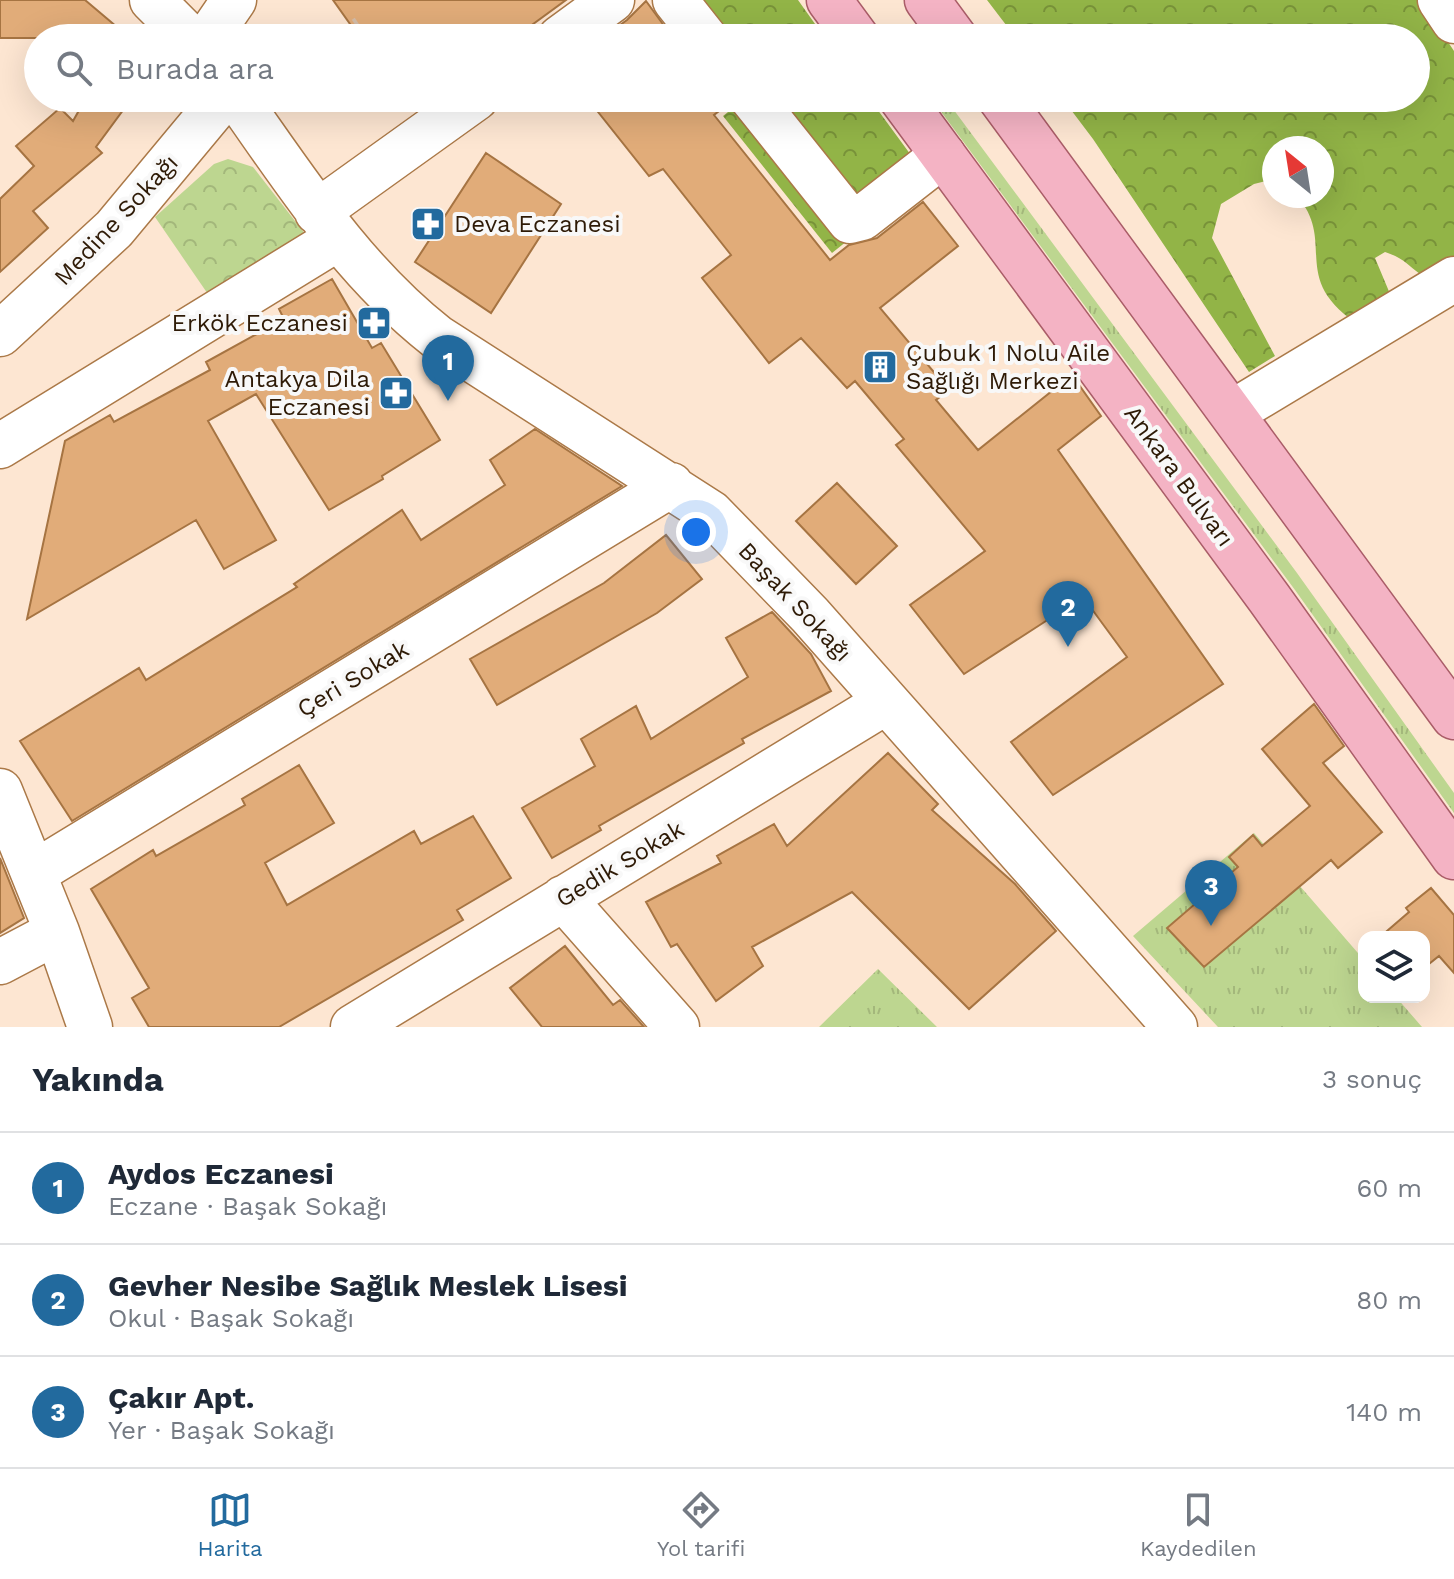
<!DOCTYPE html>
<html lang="tr">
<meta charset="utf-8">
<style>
:root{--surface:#fff;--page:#f6f6f7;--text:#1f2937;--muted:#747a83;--line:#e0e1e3;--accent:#226a9e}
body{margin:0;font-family:"Work Sans",sans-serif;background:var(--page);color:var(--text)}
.controls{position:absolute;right:24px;bottom:24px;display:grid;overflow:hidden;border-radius:16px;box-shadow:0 8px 32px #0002}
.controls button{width:72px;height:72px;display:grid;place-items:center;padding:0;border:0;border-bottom:2px solid var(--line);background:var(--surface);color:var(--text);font:40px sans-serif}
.compass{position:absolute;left:1262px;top:136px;width:72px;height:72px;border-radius:50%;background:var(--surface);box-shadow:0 8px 32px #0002;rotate:330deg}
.you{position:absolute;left:696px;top:532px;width:28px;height:28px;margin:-20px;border:6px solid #fff;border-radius:50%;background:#1a73e8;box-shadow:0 0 0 12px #1a73e833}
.badge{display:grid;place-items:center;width:52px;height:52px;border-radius:50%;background:var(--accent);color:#fff;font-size:26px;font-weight:700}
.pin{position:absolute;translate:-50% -66px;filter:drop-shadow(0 2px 4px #0008)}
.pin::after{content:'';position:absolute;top:42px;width:28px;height:24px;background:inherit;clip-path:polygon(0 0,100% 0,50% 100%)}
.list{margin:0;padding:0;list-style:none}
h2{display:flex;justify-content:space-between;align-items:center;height:104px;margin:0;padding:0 32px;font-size:34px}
h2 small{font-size:26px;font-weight:400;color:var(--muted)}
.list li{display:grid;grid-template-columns:52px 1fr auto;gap:24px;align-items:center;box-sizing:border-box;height:112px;padding:0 32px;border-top:2px solid var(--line)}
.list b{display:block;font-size:30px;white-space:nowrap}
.list p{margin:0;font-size:26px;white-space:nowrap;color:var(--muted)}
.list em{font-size:26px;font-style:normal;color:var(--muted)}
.icon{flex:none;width:44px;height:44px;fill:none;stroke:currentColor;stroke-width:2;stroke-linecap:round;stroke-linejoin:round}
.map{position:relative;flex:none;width:1454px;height:1027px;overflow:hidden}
.search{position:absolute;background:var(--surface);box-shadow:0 8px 32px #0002;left:24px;right:24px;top:24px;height:88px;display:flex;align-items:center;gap:20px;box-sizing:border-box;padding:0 28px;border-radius:44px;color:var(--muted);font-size:30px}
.sheet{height:440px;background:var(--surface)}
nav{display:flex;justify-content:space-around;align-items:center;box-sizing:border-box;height:112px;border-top:2px solid var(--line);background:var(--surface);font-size:22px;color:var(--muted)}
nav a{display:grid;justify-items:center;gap:4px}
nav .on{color:var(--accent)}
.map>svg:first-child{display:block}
.grass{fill:url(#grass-tufts)}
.forest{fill:url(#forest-crowns)}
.park{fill:url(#park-crowns)}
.building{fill:#e1ac79;stroke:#a67442;stroke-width:2}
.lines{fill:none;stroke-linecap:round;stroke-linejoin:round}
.minor-tunnel{stroke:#d4bda9;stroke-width:44;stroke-dasharray:44 22;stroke-linecap:butt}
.minor-casing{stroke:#ab7948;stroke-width:47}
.major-casing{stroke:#aa5d68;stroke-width:47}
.minor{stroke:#fff;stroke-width:44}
.major{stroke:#f4b3c4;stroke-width:44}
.labels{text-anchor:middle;stroke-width:8;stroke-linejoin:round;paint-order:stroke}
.street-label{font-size:24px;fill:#2e1a06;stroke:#f8f8f8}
.poi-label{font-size:24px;fill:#2e1a06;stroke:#f8f8f8;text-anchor:start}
</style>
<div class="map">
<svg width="1454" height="1027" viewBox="0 0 1454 1027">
<defs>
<pattern id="grass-tufts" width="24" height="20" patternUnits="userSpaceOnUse" patternTransform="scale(2)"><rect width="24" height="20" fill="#bdd690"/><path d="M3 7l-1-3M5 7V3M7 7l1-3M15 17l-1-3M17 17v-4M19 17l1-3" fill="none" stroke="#a3b77b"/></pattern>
<pattern id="forest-crowns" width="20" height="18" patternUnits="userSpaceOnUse" patternTransform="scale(2)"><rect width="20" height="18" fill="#92b447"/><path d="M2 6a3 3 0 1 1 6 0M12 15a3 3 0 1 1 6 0" fill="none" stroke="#789239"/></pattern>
<pattern id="park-crowns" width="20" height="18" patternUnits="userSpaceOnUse" patternTransform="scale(2)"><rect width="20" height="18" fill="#bdd690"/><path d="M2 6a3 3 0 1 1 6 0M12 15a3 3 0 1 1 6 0" fill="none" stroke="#a3b77b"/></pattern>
</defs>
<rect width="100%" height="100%" fill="#fde6d2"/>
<path class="grass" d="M931,98h14l352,475 157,220v20l-159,-223z
M1254,833l110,127v37h32l26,30h-204l-85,-91z
M878,969l59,58h-118z"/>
<path class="forest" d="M655,0h143l27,38h-140z
M987,0h433l34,51v233c-40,-1 -37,-22 -69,-32l-10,6 18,43 -37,22c-67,-46 -19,-81 -59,-127h25v-48h-48v31l-20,5 -33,20 -9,34 63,118 -26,16 -156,-233 -31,-41h354v-60h-400z
M733,98h136l58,79 -95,76 -109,-137 15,-12z"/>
<path class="park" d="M228,159l25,8 56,72 -97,61 -57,-83 59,-53z"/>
<path class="building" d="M0,0h85l45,38h-130z
M333,0h233l-52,38h-154z
M646,1l27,37h-71l25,-18z
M86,98h46l-36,49 6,6 -69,58 15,17 -48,44v-73l34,-33 -18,-20 44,-38 13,13z
M587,98h141v6l-14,11 116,145 19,-15 28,-7 46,-36 35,44 -78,62 69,82 -13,10 42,50 94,-75 29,41 -43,34 165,234 -170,111 -42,-53 116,-85 -44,-60 -119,77 -54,-69 75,-54 -89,-106 8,-6 -49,-58 -8,7 -46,-50 -32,25 -67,-85 29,-23 -68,-86 -14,7z
M486,153l75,51 -70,109 -76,-51z
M332,279l40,69 9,-5 59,97 -58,36 1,3 -54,31 -73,-116 -48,27 68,119 -52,29 -28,-49 -169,99 38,-178 45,-26 4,7 96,-52 -4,-8 78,-43 -5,-10z
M535,429l87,57 -550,335 -52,-80 119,-73 7,12 151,-93 -3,-3 108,-74 19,30 84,-55 -15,-25z
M837,483l60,63 -41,38 -60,-63z
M666,535l36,44 -45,34 -160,92 -27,-46 134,-76z
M772,612l39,42 20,37 -89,48 2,4 -145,83 2,4 -49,28 -30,-50 73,-42 -14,-27 55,-33 15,33 97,-62 -22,-39z
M1314,704l30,42 -21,17 59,69 -44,36 -7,-8 -127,107 -37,-39 71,-61 -9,-10 24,-22 9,11 48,-40 -48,-57z
M888,753l50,51 -6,6 83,74 41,47 -87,78 -117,-117 -100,55 11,19 -47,35 -39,-57 -6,3 -25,-45 75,-39 -4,-7 57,-32 13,22z
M299,765l35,58 -69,40 22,42 127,-74 7,13 52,-28 38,62 -54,32 6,10 -184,107h-130l-17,-29 17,-10 -58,-99 62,-39 3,6 89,-51 -3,-6z
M0,858l24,60 -24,15z
M1431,888l23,27v58l-15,-17 -15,12v-31h-44l29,-25 -3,-4z
M565,946l48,59 7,-5 24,27h-102l-32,-39z"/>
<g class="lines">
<path class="minor-tunnel" d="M364,38l3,-2"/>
<g class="minor-casing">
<path id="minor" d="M152,0l38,38
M675,0l30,38
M1440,0l14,21
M208,38l26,-38
M560,38l52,-38
M237,98c61,86 116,173 200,239l274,176 99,102 365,412
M752,98l98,123 12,-3 81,-63
M317,212l159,-114
M0,334l114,-105 109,-131
M1233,412l221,-133
M0,446l337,-207
M0,791l57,141 33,95
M34,873l637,-388
M563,898l114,129
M0,962l57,-30
M353,1027l533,-325"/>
</g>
<g class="major-casing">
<path id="major" d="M829,0l28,38
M927,0l28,38
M901,98l368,500 185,259
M1000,98l454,619"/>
</g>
<use href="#minor" class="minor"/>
<use href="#major" class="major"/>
</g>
<defs>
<g id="pharmacy-square" transform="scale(1.8)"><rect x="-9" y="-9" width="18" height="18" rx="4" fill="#226a9e" stroke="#f8f8f8"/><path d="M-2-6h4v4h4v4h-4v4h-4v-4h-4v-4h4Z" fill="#fff"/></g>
<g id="building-square" transform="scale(1.8)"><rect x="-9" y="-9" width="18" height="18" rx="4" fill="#226a9e" stroke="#f8f8f8"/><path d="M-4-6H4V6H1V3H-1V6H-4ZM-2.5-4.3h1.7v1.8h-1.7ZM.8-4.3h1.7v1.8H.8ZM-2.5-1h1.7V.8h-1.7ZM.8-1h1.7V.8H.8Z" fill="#fff"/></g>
</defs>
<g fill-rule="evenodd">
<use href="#pharmacy-square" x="428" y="224"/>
<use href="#pharmacy-square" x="374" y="323"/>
<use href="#building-square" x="880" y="367"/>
<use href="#pharmacy-square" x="396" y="393"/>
</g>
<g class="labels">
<g class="street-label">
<text transform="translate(116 220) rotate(-47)" y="8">Medine Sokağı</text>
<text transform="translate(1179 476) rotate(54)" y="8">Ankara Bulvarı</text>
<text transform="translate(795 602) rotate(47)" y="8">Başak Sokağı</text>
<text transform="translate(353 679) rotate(-31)" y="8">Çeri Sokak</text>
<text transform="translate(620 864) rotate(-31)" y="8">Gedik Sokak</text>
</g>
<g class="poi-label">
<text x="454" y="232">Deva Eczanesi</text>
<text x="348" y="331" text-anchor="end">Erkök Eczanesi</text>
<text x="906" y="361">Çubuk 1 Nolu Aile<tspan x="906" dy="28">Sağlığı Merkezi</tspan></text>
<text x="370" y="387" text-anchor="end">Antakya Dila<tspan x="370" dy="28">Eczanesi</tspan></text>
</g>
</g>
</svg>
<div class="controls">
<button><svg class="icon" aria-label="layers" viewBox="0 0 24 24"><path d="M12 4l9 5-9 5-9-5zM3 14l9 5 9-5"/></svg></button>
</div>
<svg class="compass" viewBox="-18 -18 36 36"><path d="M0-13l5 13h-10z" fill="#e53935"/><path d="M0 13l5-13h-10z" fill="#747a83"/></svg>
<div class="you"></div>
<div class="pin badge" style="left:448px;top:401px">1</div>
<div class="pin badge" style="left:1068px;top:647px">2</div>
<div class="pin badge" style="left:1211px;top:926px">3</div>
<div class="search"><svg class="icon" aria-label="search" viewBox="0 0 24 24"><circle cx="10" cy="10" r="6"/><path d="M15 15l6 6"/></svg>Burada ara</div>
</div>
<section class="sheet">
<h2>Yakında<small>3 sonuç</small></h2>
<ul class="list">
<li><span class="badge">1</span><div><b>Aydos Eczanesi</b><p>Eczane · Başak Sokağı</p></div><em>60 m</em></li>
<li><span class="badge">2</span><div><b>Gevher Nesibe Sağlık Meslek Lisesi</b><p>Okul · Başak Sokağı</p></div><em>80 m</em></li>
<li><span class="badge">3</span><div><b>Çakır Apt.</b><p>Yer · Başak Sokağı</p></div><em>140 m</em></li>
</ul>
</section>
<nav>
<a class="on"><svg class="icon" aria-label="map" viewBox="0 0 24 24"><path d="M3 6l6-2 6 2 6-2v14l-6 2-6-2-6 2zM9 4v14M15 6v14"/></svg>Harita</a>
<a><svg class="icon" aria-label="directions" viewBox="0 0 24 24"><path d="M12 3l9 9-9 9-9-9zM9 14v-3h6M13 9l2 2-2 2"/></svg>Yol tarifi</a>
<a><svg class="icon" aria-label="saved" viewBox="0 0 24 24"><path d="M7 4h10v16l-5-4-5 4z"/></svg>Kaydedilen</a>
</nav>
